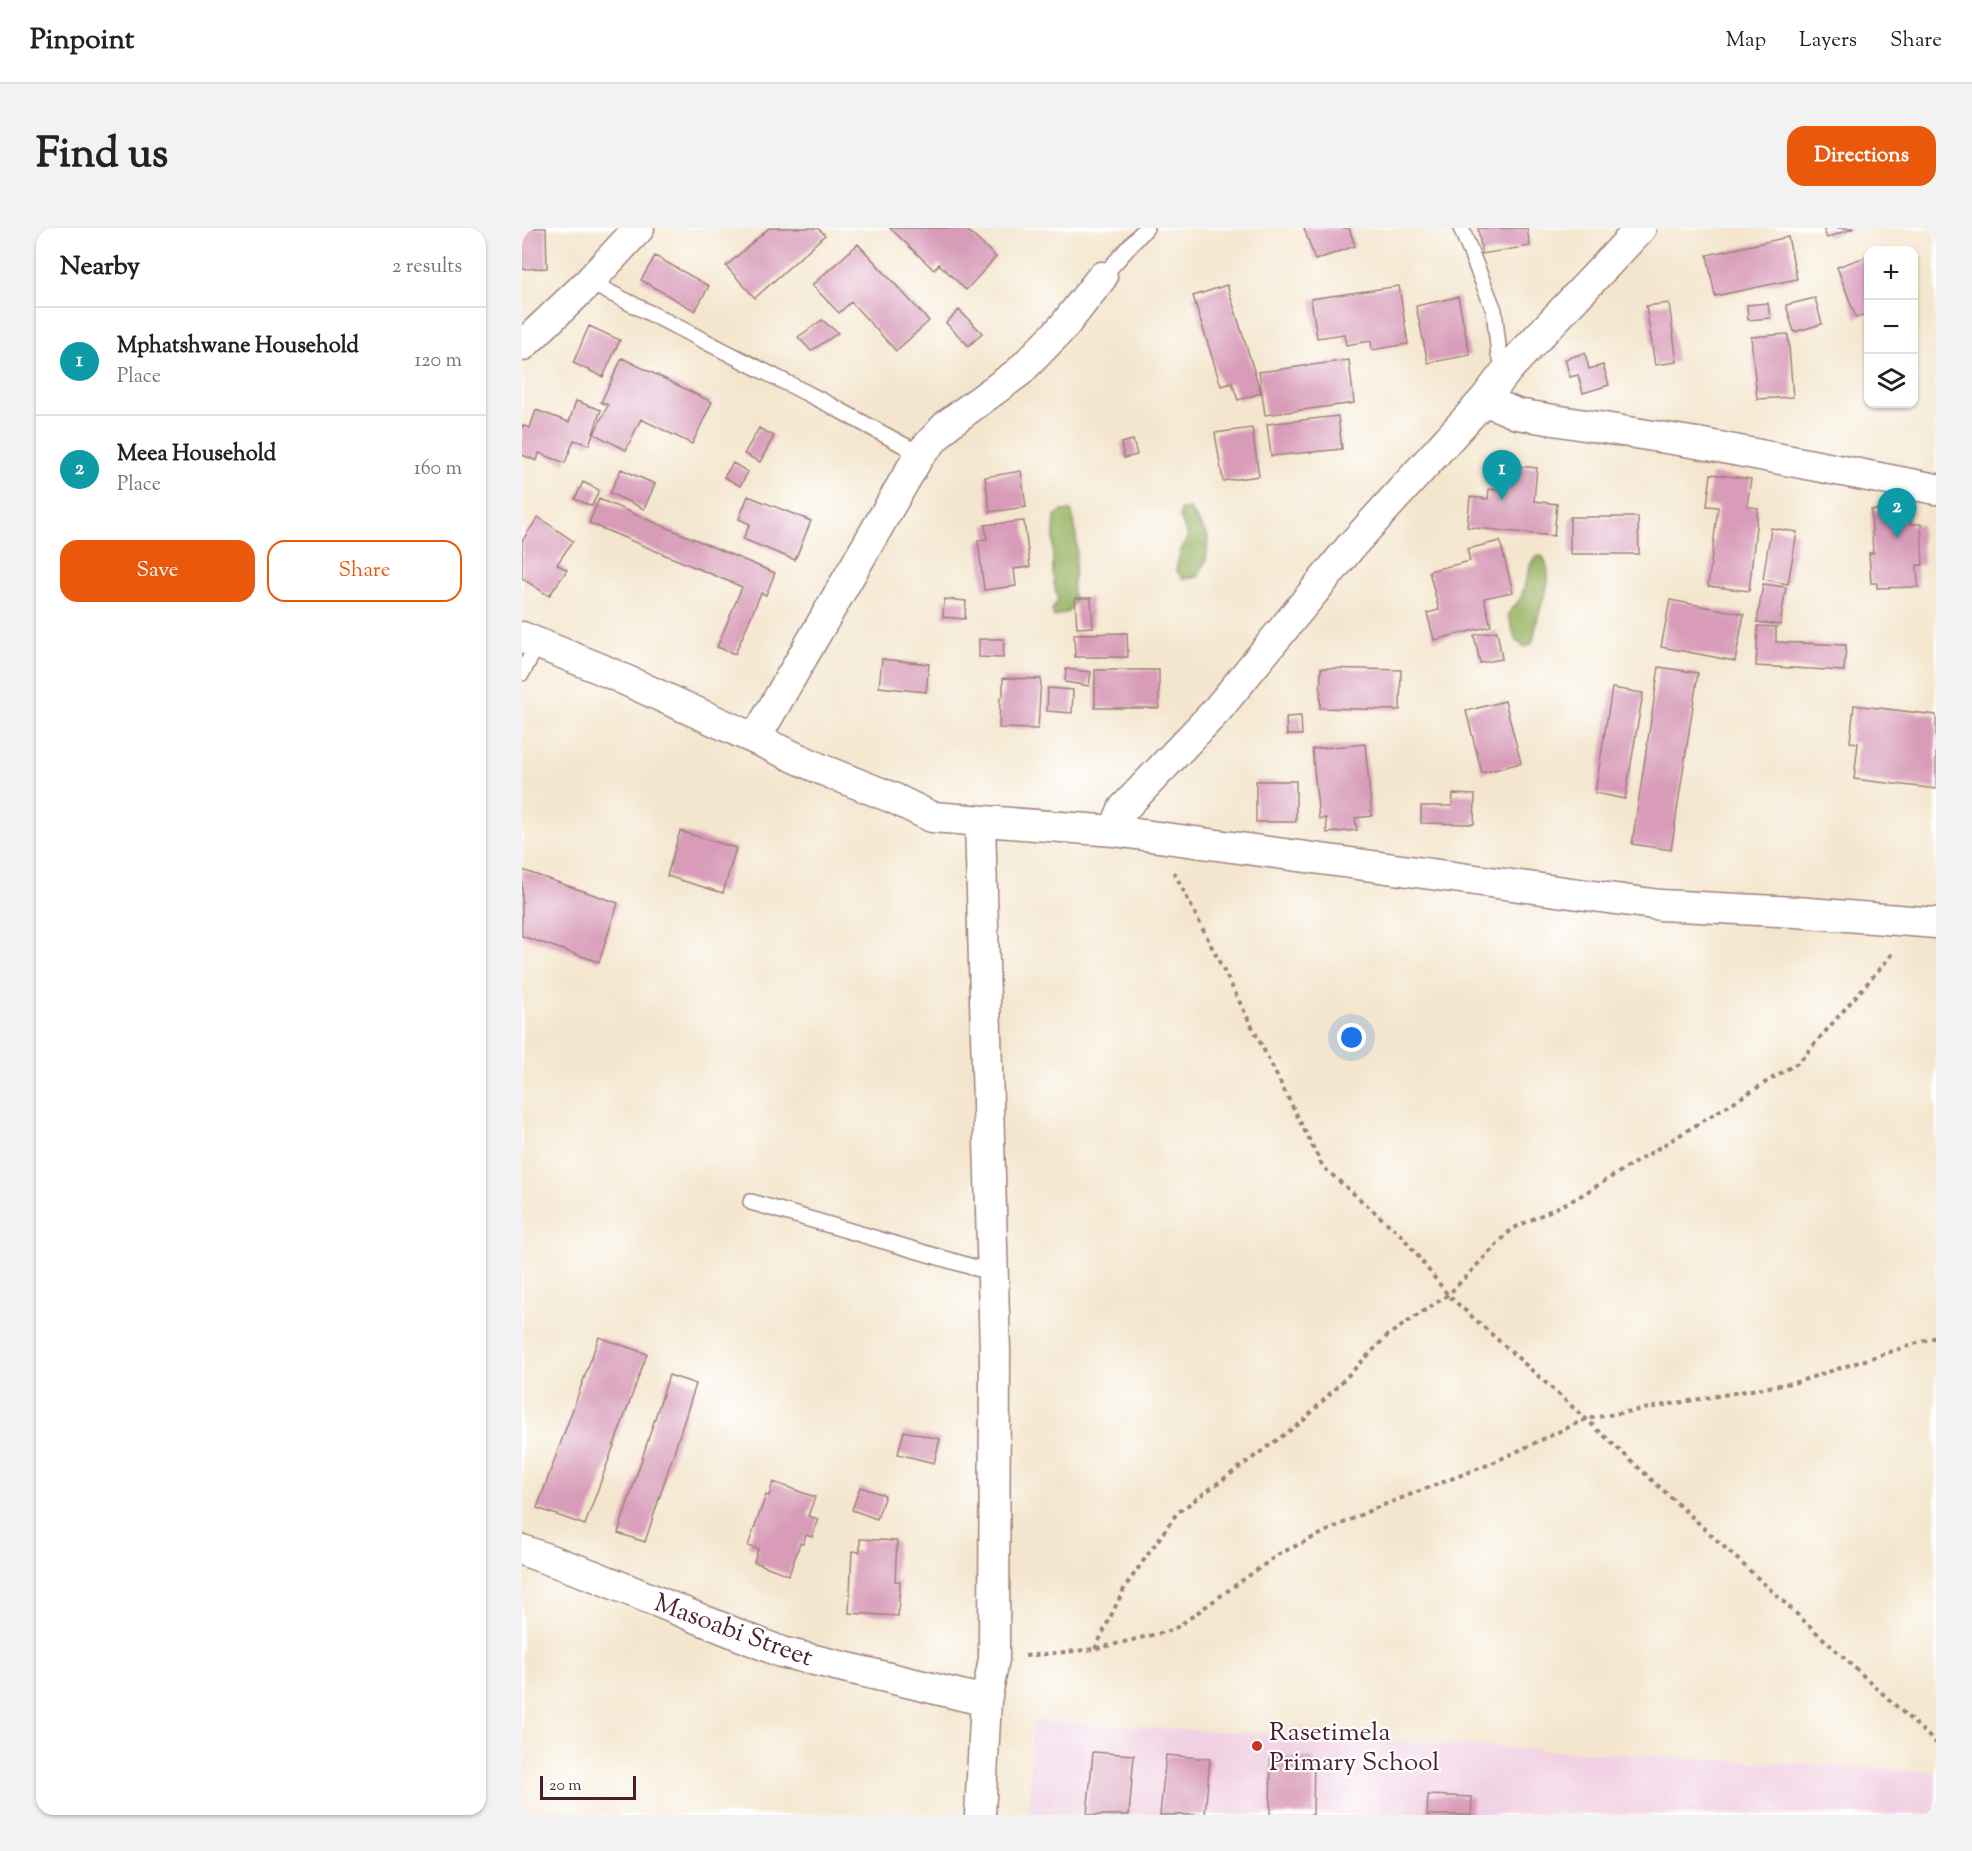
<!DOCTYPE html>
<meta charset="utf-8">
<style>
:root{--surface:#fff;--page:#f2f2f2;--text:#222;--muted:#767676;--line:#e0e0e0;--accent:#ea580c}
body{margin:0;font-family:"Sorts Mill Goudy",serif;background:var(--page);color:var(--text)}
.controls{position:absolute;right:18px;top:18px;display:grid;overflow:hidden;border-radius:12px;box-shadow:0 2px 4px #0004}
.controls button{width:54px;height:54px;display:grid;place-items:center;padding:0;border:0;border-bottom:2px solid var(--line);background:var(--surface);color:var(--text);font:30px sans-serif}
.scale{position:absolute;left:18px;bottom:15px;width:96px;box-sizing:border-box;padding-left:6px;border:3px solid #4a1f2b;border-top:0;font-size:16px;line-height:21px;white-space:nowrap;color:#4a1f2b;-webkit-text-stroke:4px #fff;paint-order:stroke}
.you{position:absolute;left:830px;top:810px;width:21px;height:21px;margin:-15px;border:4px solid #fff;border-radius:50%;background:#1a73e8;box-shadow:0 0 0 9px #1a73e833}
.badge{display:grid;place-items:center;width:39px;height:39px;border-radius:50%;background:var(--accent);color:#fff;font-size:20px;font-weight:700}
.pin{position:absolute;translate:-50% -50px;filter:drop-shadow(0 2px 3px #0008)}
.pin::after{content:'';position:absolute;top:32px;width:21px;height:18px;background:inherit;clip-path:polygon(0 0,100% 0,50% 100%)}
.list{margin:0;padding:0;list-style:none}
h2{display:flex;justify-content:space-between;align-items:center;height:78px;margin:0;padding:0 24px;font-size:26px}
h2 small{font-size:20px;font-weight:400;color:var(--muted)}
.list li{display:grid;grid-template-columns:39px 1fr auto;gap:18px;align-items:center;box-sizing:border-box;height:108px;padding:0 24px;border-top:2px solid var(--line)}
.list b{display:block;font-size:22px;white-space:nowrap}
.list p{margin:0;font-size:20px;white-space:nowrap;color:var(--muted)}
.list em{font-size:20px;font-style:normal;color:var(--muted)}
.actions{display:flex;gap:12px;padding:18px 24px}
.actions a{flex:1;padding:14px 0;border:2px solid var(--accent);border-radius:18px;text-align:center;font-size:21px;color:var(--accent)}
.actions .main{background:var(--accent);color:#fff}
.icon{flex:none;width:33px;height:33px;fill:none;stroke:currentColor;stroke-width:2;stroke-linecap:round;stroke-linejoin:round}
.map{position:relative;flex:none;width:1414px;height:1587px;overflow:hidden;border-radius:18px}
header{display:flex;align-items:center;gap:36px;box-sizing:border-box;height:84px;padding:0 30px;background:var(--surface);border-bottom:2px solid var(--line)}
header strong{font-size:28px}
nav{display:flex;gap:33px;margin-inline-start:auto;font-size:21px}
.intro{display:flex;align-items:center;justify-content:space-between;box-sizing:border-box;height:144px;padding:0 36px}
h1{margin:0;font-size:42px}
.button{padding:15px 27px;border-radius:18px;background:var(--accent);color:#fff;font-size:21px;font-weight:700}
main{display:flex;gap:36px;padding:0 36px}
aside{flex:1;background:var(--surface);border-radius:18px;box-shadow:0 2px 4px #0004}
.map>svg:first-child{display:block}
.built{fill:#f1d0e3}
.forest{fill:#9bb567;stroke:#726a49;stroke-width:1.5}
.building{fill:#d89bb8}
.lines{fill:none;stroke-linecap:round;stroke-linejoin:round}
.lane-casing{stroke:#9f827c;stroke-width:18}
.street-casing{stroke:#9f827c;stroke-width:33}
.path{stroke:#9f827c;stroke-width:4;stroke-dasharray:4.5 4.5;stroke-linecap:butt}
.lane{stroke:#fff;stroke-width:15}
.street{stroke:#fff;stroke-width:30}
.poi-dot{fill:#c8321e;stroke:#fff;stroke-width:2}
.labels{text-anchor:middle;stroke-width:4.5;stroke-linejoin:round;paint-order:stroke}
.street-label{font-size:26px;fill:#4a1f2b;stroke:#fff}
.poi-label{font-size:26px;fill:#4a1f2b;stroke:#fff;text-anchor:start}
</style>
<header>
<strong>Pinpoint</strong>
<nav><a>Map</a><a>Layers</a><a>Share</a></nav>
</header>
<div class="intro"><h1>Find us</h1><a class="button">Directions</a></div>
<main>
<aside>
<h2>Nearby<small>2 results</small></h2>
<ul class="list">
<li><span class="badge" style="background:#0f9aa8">1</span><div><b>Mphatshwane Household</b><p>Place</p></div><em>120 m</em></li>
<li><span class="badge" style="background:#0f9aa8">2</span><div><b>Meea Household</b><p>Place</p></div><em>160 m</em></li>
</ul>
<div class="actions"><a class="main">Save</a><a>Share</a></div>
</aside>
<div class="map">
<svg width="1414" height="1587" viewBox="0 0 1414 1587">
<rect width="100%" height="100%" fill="#fff"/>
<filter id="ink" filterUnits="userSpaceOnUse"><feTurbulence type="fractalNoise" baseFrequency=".0167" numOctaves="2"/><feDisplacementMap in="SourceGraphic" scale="12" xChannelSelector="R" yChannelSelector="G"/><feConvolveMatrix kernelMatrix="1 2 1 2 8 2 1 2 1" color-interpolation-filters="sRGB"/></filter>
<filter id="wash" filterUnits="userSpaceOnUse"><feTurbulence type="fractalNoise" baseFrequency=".008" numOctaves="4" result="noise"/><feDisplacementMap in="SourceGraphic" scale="24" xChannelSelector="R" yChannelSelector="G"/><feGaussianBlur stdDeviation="1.35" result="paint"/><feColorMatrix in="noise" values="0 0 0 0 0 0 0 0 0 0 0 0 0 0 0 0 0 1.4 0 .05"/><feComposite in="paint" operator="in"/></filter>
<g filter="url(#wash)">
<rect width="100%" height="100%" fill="#f4e6ce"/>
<path class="built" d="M510,1493l904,51v43h-907z"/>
<path class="forest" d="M667,280l19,29 -2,23 -8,17 -15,2 -7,-9 4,-17 8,-17 -8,-18 1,-9z
M540,283h9c6,17 7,40 4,57 -1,13 -5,21 0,33l-7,11 -14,5 -2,-7 6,-10c-9,-28 -4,-56 -3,-84z
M1020,328c13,19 2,40 -4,60 -2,9 -4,19 -6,28l-7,3 -9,-6 -8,-27 13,-16 10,-35 5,-6z"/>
<g id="blocks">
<path class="building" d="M0,0h24l1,40 -25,1z
M247,0h49l7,7 -70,63 -29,-32z
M368,0h75l31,29 -30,33 -27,-26 -5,6z
M782,0h45l6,18 -40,14z
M956,0h49l3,18 -48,8z
M1301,0h31l-27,10z
M1266,9l9,42 -82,17 -8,-41z
M336,16l71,77 -33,30 -45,-49 -12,11 -27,-28z
M133,28l54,30 -14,25 -54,-31z
M1346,28v57l-12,5 -19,-51z
M705,57l34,108 -23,7 -6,-17 -11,3 -28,-90z
M877,58l9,58 -36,6 -1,-9 -25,4 -2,-11 -27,4 -6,-39z
M936,69l12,58 -42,8 -12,-57z
M1293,70l7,26 -28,8 -8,-27z
M1147,75l8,59 -22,3 -9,-59z
M1246,75l2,15 -22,2 -1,-15z
M437,82l23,23 -13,13 -23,-23z
M300,92l16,13 -27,18 -13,-14z
M67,98l31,14 -17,37 -30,-14z
M1266,106l5,63 -36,2 -6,-62z
M1063,125l4,16 14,-4 6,20 -26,8 -5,-18 -8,2 -5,-18z
M100,130l90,44 -20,42 -51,-25 -15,31 -32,-16 14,-29 -7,-3z
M827,132l5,43 -89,12 -6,-43z
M54,173l25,9 -12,35 -15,-5 -9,23 -26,-10 -2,8 -15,-6v-30l8,3 6,-18 33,12z
M816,188l4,33 -71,7 -4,-32z
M237,200l15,8 -14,26 -16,-8z
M730,200l7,48 -36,5 -8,-48z
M611,212l4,15 -13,3 -3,-15z
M211,235l15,9 -8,14 -16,-9z
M987,237l28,3 -3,33 23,3 -3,32 -87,-9 3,-30 18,2 1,-10 18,2z
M99,241l34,15 -11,25 -34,-16z
M499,243l5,36 -36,5 -5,-35z
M1189,246l40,5 -4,27 11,2 -9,83 -41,-5 10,-79 -11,-1z
M61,254l16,8 -7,16 -17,-7z
M226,268l63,25 -16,39 -52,-21 7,-15 -11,-5z
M77,271l176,74 -9,22 -5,-2 -26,61 -18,-7 25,-60 -153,-64z
M1387,281l1,15h11l2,41h-6l1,22 -41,1v-5h-6l-2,-30h4l-2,-43z
M16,289l35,24 -16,23 10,6 -18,26 -27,-18v-37z
M1048,289h68l1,37h-69z
M502,293l6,46 -16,2 2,17 -32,4 -6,-50 9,-1 -2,-14z
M1249,300l26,4 -9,52 -25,-5z
M978,313l13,51 -29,6 7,28 -57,14 -7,-27 12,-3 -10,-39 41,-10 -3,-12z
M1241,356l23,3 -6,38 -23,-3z
M553,370h16l2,29 -16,1z
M422,371l22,2 -1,18 -22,-2z
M1148,372l74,14 -9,47 -74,-14z
M1236,398l18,1v15l70,3 -2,26 -88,-5z
M975,403l5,28 -22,4 -6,-28z
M605,405l1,24h-53l-1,-23z
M457,411h25l-1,19 -24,-1z
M360,431l47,5 -3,28 -47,-5z
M1137,439l39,6 -27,177 -39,-6z
M799,440l80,2 -1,40 -80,-2z
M544,441l25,3 -2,14 -24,-4z
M573,442h64v38h-64z
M481,450l38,1 -3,50 -39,-1 1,-31h3z
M526,460l25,2 -1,23 -25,-2z
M1090,460l31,5 -18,106 -30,-6z
M983,473l16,62 -39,10 -16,-62z
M1332,477l82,10v74l-82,-10 4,-36 -8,-1z
M779,488l1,19h-15l-1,-18z
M843,516l7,72 -17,2 2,12 -30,3 -1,-15 -7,1 -7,-70z
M734,553h40v41h-40z
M931,566l22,1 -1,29 -53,-1v-17h31z
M158,603l56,17 -13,45 -56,-17z
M0,642l96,33 -19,59 -77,-26z
M77,1109l48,17 -62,171 -48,-17z
M147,1147l27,9 -51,158 -27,-9z
M382,1203l36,8 -6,24 -36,-9z
M251,1254l42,15 -7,19 10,3 -6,18 -6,-2 -3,9 -3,-1 -11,32 -35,-13 4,-13 -10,-3 18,-51 3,1z
M338,1259l25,8 -8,24 -25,-9z
M338,1311l37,2 -2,40h5l-2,35 -49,-3 3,-62 8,1z
M571,1524l41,3 -5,60h-42z
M644,1527l44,4 -5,56h-45z
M749,1529l43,1 -1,57h-43z
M906,1567l44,2 -1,18h-44z"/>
</g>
</g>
<g filter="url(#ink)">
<use href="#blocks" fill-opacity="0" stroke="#9f827c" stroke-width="1.5"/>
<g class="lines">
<g class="lane-casing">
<path id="lane" d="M939,0l33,82 5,45 9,14
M580,49l44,-49
M67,54l241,123 90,49
M0,445l16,-30
M229,974l242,71"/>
</g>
<g class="street-casing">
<path id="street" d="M0,118l67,-64 50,-54
M962,172l33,14 186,30 233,45
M0,409l79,32 222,101 70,28 39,19 182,14 546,74 136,7 140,11
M233,511l165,-285 28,-30 71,-52 44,-45 39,-50
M458,593l15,531 -1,307 -8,42 -6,114
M592,603l9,-22 94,-99 135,-165 132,-145 24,-31 133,-141
M0,1322l70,25 189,77 205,49"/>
</g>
<path class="path" d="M652,644l149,295 79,69 46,59 138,124 350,324
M573,1421l30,-62 52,-74 126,-92 85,-86 60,-40 64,-66 65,-31 222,-136 96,-111
M503,1428l70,-7 78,-19 106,-76 94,-45 117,-45 96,-45 211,-37 139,-45"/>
<use href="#lane" class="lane"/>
<use href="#street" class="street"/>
</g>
</g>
<circle class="poi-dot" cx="735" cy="1518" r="6"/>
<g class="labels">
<g class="street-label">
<text transform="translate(212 1401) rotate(20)" y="9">Masoabi Street</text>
</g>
<g class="poi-label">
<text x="747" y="1512">Rasetimela<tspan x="747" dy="30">Primary School</tspan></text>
</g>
</g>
</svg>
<div class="controls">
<button>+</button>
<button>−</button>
<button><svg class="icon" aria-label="layers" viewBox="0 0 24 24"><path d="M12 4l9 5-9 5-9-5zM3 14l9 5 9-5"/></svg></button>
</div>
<div class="scale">20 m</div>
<div class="you"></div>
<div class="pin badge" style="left:980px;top:272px;background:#0f9aa8">1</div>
<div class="pin badge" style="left:1375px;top:310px;background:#0f9aa8">2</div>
</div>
</main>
